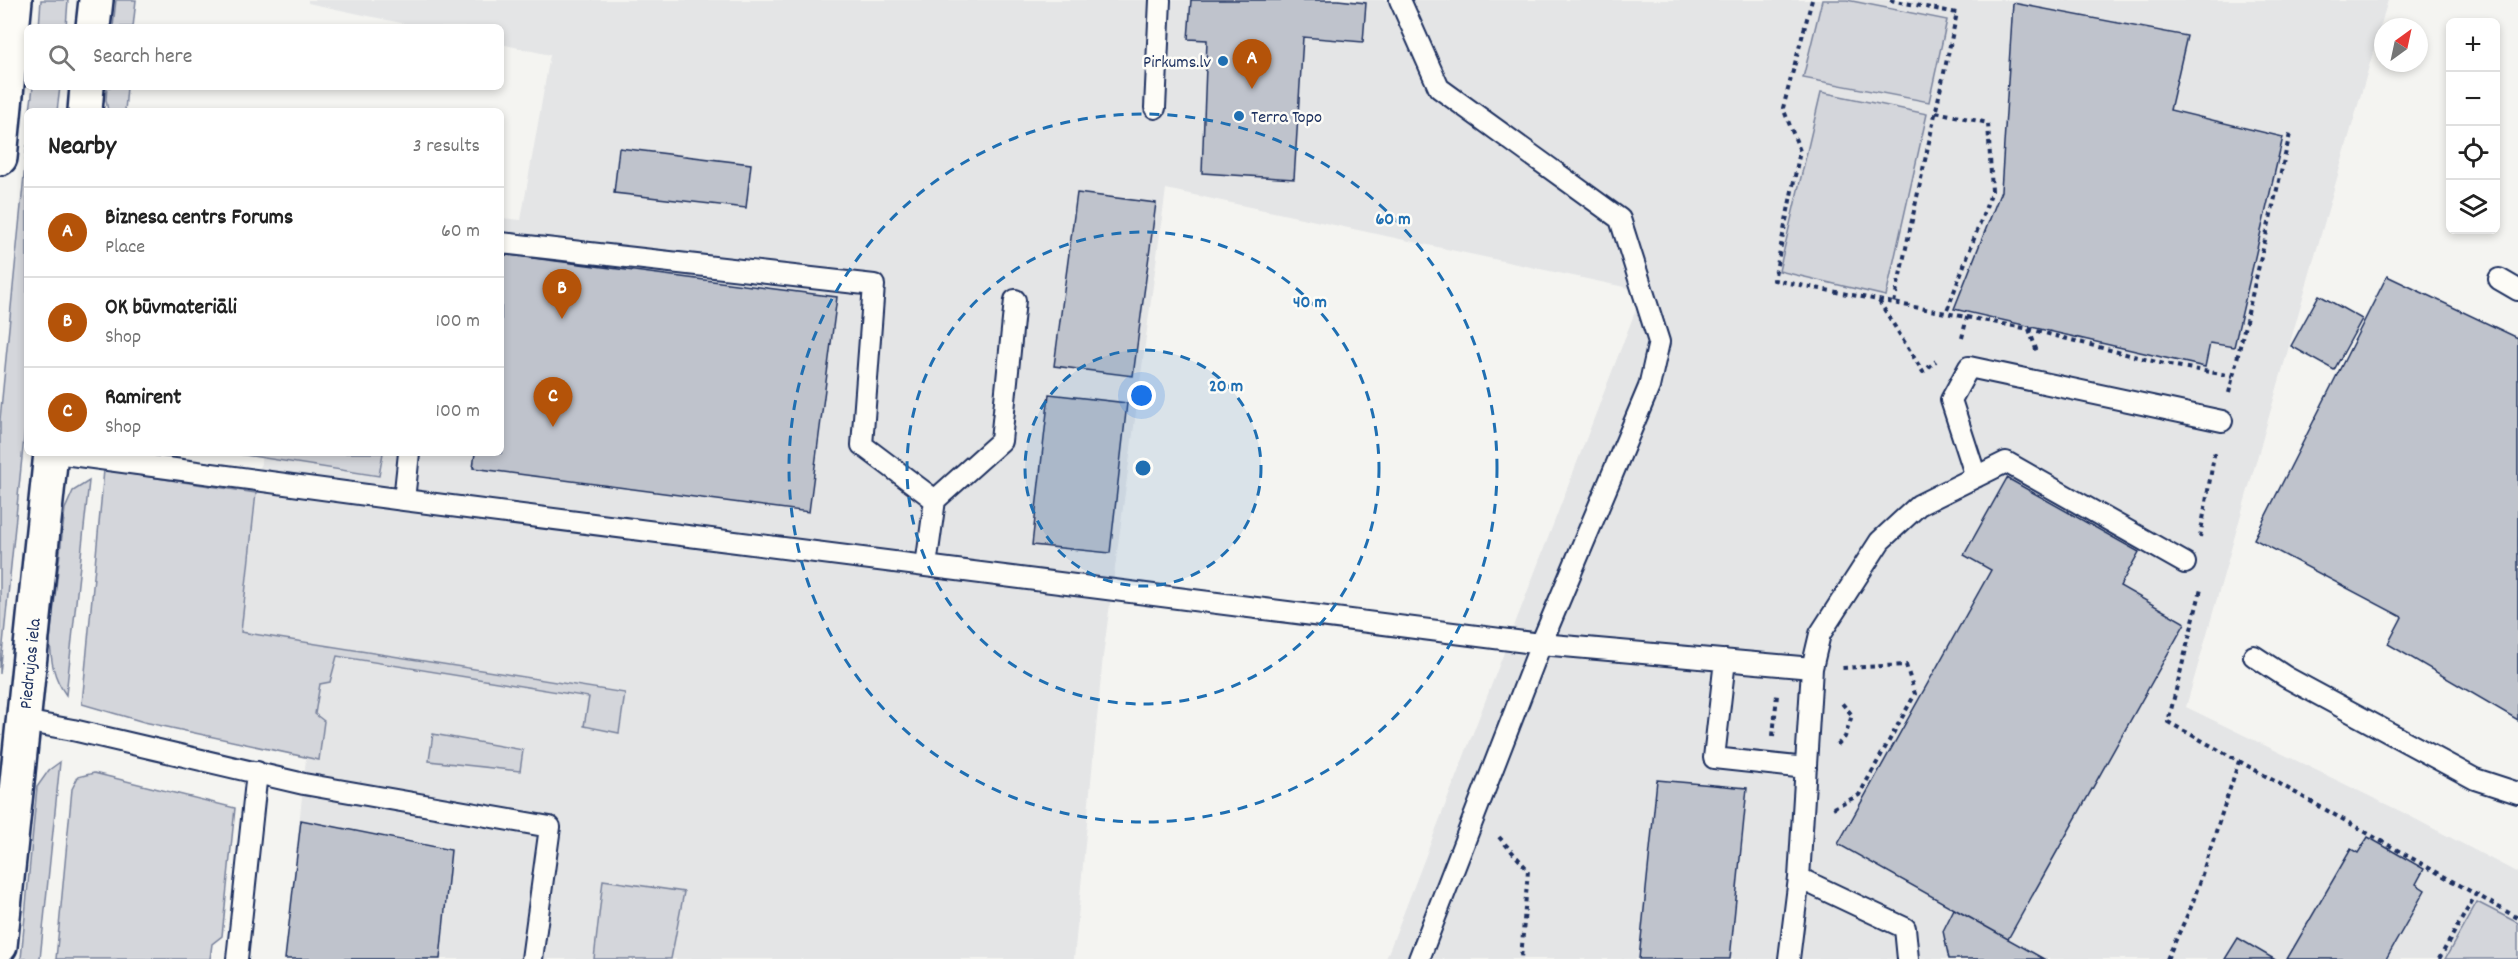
<!DOCTYPE html>
<meta charset="utf-8">
<style>
:root{--surface:#fff;--page:#f2f2f2;--text:#222;--muted:#767676;--line:#e0e0e0;--accent:#b45309}
body{margin:0;font-family:Dekko,sans-serif;background:var(--page);color:var(--text)}
.controls{position:absolute;right:18px;top:18px;display:grid;overflow:hidden;border-radius:9px;box-shadow:0 3px 9px #0003}
.controls button{width:54px;height:54px;display:grid;place-items:center;padding:0;border:0;border-bottom:2px solid var(--line);background:var(--surface);color:var(--text);font:30px sans-serif}
.compass{position:absolute;left:2374px;top:18px;width:54px;height:54px;border-radius:50%;background:var(--surface);box-shadow:0 3px 9px #0003;rotate:33deg}
.you{position:absolute;left:1142px;top:396px;width:21px;height:21px;margin:-15px;border:4px solid #fff;border-radius:50%;background:#1a73e8;box-shadow:0 0 0 9px #1a73e833}
.badge{display:grid;place-items:center;width:39px;height:39px;border-radius:50%;background:var(--accent);color:#fff;font-size:20px;font-weight:700}
.pin{position:absolute;translate:-50% -50px;filter:drop-shadow(0 2px 3px #0008)}
.pin::after{content:'';position:absolute;top:32px;width:21px;height:18px;background:inherit;clip-path:polygon(0 0,100% 0,50% 100%)}
.list{margin:0;padding:0;list-style:none}
h2{display:flex;justify-content:space-between;align-items:center;height:78px;margin:0;padding:0 24px;font-size:26px}
h2 small{font-size:20px;font-weight:400;color:var(--muted)}
.list li{display:grid;grid-template-columns:39px 1fr auto;gap:18px;align-items:center;box-sizing:border-box;height:90px;padding:0 24px;border-top:2px solid var(--line)}
.list b{display:block;font-size:22px;white-space:nowrap}
.list p{margin:0;font-size:20px;white-space:nowrap;color:var(--muted)}
.list em{font-size:20px;font-style:normal;color:var(--muted)}
.icon{flex:none;width:33px;height:33px;fill:none;stroke:currentColor;stroke-width:2;stroke-linecap:round;stroke-linejoin:round}
.map{position:relative;flex:none;width:2518px;height:959px;overflow:hidden}
.search{position:absolute;background:var(--surface);box-shadow:0 3px 9px #0003;left:24px;top:24px;width:480px;height:66px;display:flex;align-items:center;gap:15px;box-sizing:border-box;padding:0 21px;border-radius:9px;color:var(--muted);font-size:22px}
.panel{position:absolute;background:var(--surface);box-shadow:0 3px 9px #0003;left:24px;top:108px;width:480px;height:348px;border-radius:9px}
.map>svg:first-child{display:block}
.built{fill:#e4e5e6}
.green{fill:#d4d6db;stroke:#78829c;stroke-width:1.5}
.building{fill:#bfc3cc;stroke:#1b2f5e;stroke-width:1.5}
.lines{fill:none;stroke-linecap:round;stroke-linejoin:round}
.lane-casing{stroke:#1b2f5e;stroke-width:24}
.primary-casing{stroke:#1b2f5e;stroke-width:38}
.path{stroke:#1b2f5e;stroke-width:4;stroke-dasharray:4.5 4.5;stroke-linecap:butt}
.lane{stroke:#fdfcf7;stroke-width:20}
.primary{stroke:#fdfcf7;stroke-width:33}
.ring{fill:none;stroke:#1f6fb2;stroke-width:3;stroke-dasharray:10 8}
.poi-dot{fill:#1f6fb2;stroke:#fdfcf7;stroke-width:2}
.labels{text-anchor:middle;stroke-width:5;stroke-linejoin:round;paint-order:stroke}
.poi-label{font-size:18px;fill:#1b2f5e;stroke:#fdfcf7;text-anchor:end}
.street-label{font-size:18px;fill:#1b2f5e;stroke:#fdfcf7}
.centre{fill:#1f6fb2;stroke:#fdfcf7;stroke-width:3}
.ring-label{font-size:18px;text-anchor:middle;font-weight:bold;fill:#1f6fb2;stroke:#fdfcf7;stroke-width:5;stroke-linejoin:round;paint-order:stroke}
</style>
<div class="map">
<svg width="2518" height="959" viewBox="0 0 2518 959">
<rect width="100%" height="100%" fill="#f4f4f1"/>
<filter id="ink" filterUnits="userSpaceOnUse"><feTurbulence type="fractalNoise" baseFrequency=".0167" numOctaves="2"/><feDisplacementMap in="SourceGraphic" scale="12" xChannelSelector="R" yChannelSelector="G"/><feConvolveMatrix kernelMatrix="1 2 1 2 8 2 1 2 1" color-interpolation-filters="sRGB"/></filter>
<g filter="url(#ink)">
<path class="built" d="M308,0h2080l-202,707 214,104 118,62v65l-12,21h-1120l257,-668 -477,-102 -63,467 -29,303h-789l33,-315 -77,-12 21,-179h239v-235l20,2 29,-165 -49,-11v-17h-81l-112,-24z"/>
<path class="green" d="M41,0h27l-2,27h-27z
M116,0h20l-3,27h-20z
M1822,0h25l100,20 -18,82 -126,-24z
M33,87h27l-3,24h-27z
M107,87h20l-2,24h-17l-2,-11z
M1821,92l106,22 -41,182 -107,-25z
M27,145v263l-27,266v-255z
M232,453h151l-4,23z
M104,470l152,23 -15,139 384,61 -6,40 -35,-7 5,-29 -252,-41 -7,26 -10,2 -5,30 9,7 -5,39 -175,-38 -62,-18z
M89,481l-23,214c-13,-18 -15,-34 -16,-55l15,-131 8,-18z
M433,734l90,16 -3,21 -91,-10z
M60,762l-20,197h-19l16,-172 12,-17z
M94,773l141,35 -13,128 -10,8 -2,15h-154l16,-170 6,-12z
M603,880l81,12 -13,67h-77z
M2477,902l41,21v36h-73z"/>
<path class="building" d="M1191,0h147l28,3 -3,39 -60,-5 -9,142 -92,-6 5,-133 -19,-1z
M2013,3l174,33 -17,74 113,27 -49,210 -24,-4 -5,24 -251,-58 47,-118z
M619,148l132,16 -5,44 -132,-15z
M1077,193l79,10 -23,173 -79,-10z
M501,254l336,43 -28,215 -336,-44 2,-15h26z
M2387,276l131,62v382l-130,-76 14,-27 -148,-78z
M2319,295l43,24 -28,51 -43,-24z
M1049,394l78,9 -17,150 -78,-8z
M2007,478l132,74 -19,34 65,37 -177,316 -170,-95 153,-274 -27,-15z
M1657,780l90,8 -17,171h-91z
M301,820l150,30 -11,109h-155z
M2368,837l56,32 -8,15 9,6 -39,69h-99l64,-110 7,4z
M1954,909l90,50h-95l-6,-28z
M2238,938l36,21h-49z"/>
<g class="lines">
<g class="lane-casing">
<path id="lane" d="M1400,0l39,88 181,131 39,123 -10,45 -108,257 -122,315
M1155,108l5,-108
M501,243l373,42 -12,160 73,55
M2499,279l19,11
M56,453l348,47 1137,144 271,24 -13,210 106,50 3,31
M1976,477l-25,-77 18,-33 253,54
M404,500l5,-47
M926,566l9,-66 66,-59 14,-141
M2254,656l32,21 189,102 43,14
M1725,660l-11,98 92,10
M1812,668l8,-34 60,-93 39,-36 87,-43 179,101
M24,721l49,9 231,54 246,43 -18,132
M237,959l20,-187
M1789,959l10,-81"/>
</g>
<g class="primary-casing">
<g id="primary">
<path d="M93,27l3,-27"/>
<path d="M85,111l2,-24"/>
<path d="M0,158l15,-158"/>
<path id="s1" d="M0,946l51,-493"/>
</g>
</g>
<path class="path" d="M1812,0l-29,108 17,43 -26,129 255,49 135,35 69,12
M1890,0l67,13 -63,290
M1936,112l52,11 4,68 -46,122
M1879,301l44,71 13,-11
M2029,329l8,23
M1962,338l5,-21
M2229,393l61,-259
M2200,537l15,-87
M1773,736l4,-41
M1837,745l8,-8 7,-22 -12,-14
M2239,761l279,157
M1833,808l26,-13 56,-101 -9,-29 -64,3
M1499,837l29,33 -7,89
M2167,959l25,-54 47,-144 -71,-39 33,-133
M2439,959l37,-65"/>
<use href="#lane" class="lane"/>
<use href="#primary" class="primary"/>
</g>
</g>
<circle cx="1143" cy="468" r="118" fill="#1f6fb2" fill-opacity=".12"/>
<g class="ring">
<circle cx="1143" cy="468" r="118"/>
<circle cx="1143" cy="468" r="236"/>
<circle cx="1143" cy="468" r="354"/>
</g>
<g class="poi-dot">
<circle cx="1223" cy="61" r="6"/>
<circle cx="1239" cy="116" r="6"/>
</g>
<g class="labels">
<g class="poi-label">
<text x="1211" y="67">Pirkums.lv</text>
<text x="1251" y="122" text-anchor="start">Terra Topo</text>
</g>
<g class="street-label">
<text dy="6" stroke="none"><textPath href="#s1" startOffset="284">Piedrujas iela</textPath></text>
</g>
</g>
<circle cx="1143" cy="468" r="9" class="centre"/>
<g class="ring-label">
<text x="1393" y="224">60 m</text>
<text x="1310" y="307">40 m</text>
<text x="1226" y="391">20 m</text>
</g>
</svg>
<div class="controls">
<button>+</button>
<button>−</button>
<button><svg class="icon" aria-label="locate" viewBox="0 0 24 24"><circle cx="12" cy="12" r="6"/><path d="M12 2v4M12 18v4M2 12h4M18 12h4"/></svg></button>
<button><svg class="icon" aria-label="layers" viewBox="0 0 24 24"><path d="M12 4l9 5-9 5-9-5zM3 14l9 5 9-5"/></svg></button>
</div>
<svg class="compass" viewBox="-18 -18 36 36"><path d="M0-13l5 13h-10z" fill="#e53935"/><path d="M0 13l5-13h-10z" fill="#767676"/></svg>
<div class="you"></div>
<div class="pin badge" style="left:1252px;top:89px">A</div>
<div class="pin badge" style="left:562px;top:319px">B</div>
<div class="pin badge" style="left:553px;top:427px">C</div>
<div class="search"><svg class="icon" aria-label="search" viewBox="0 0 24 24"><circle cx="10" cy="10" r="6"/><path d="M15 15l6 6"/></svg>Search here</div>
<section class="panel">
<h2>Nearby<small>3 results</small></h2>
<ul class="list">
<li><span class="badge">A</span><div><b>Biznesa centrs Forums</b><p>Place</p></div><em>60 m</em></li>
<li><span class="badge">B</span><div><b>OK būvmateriāli</b><p>Shop</p></div><em>100 m</em></li>
<li><span class="badge">C</span><div><b>Ramirent</b><p>Shop</p></div><em>100 m</em></li>
</ul>
</section>
</div>
